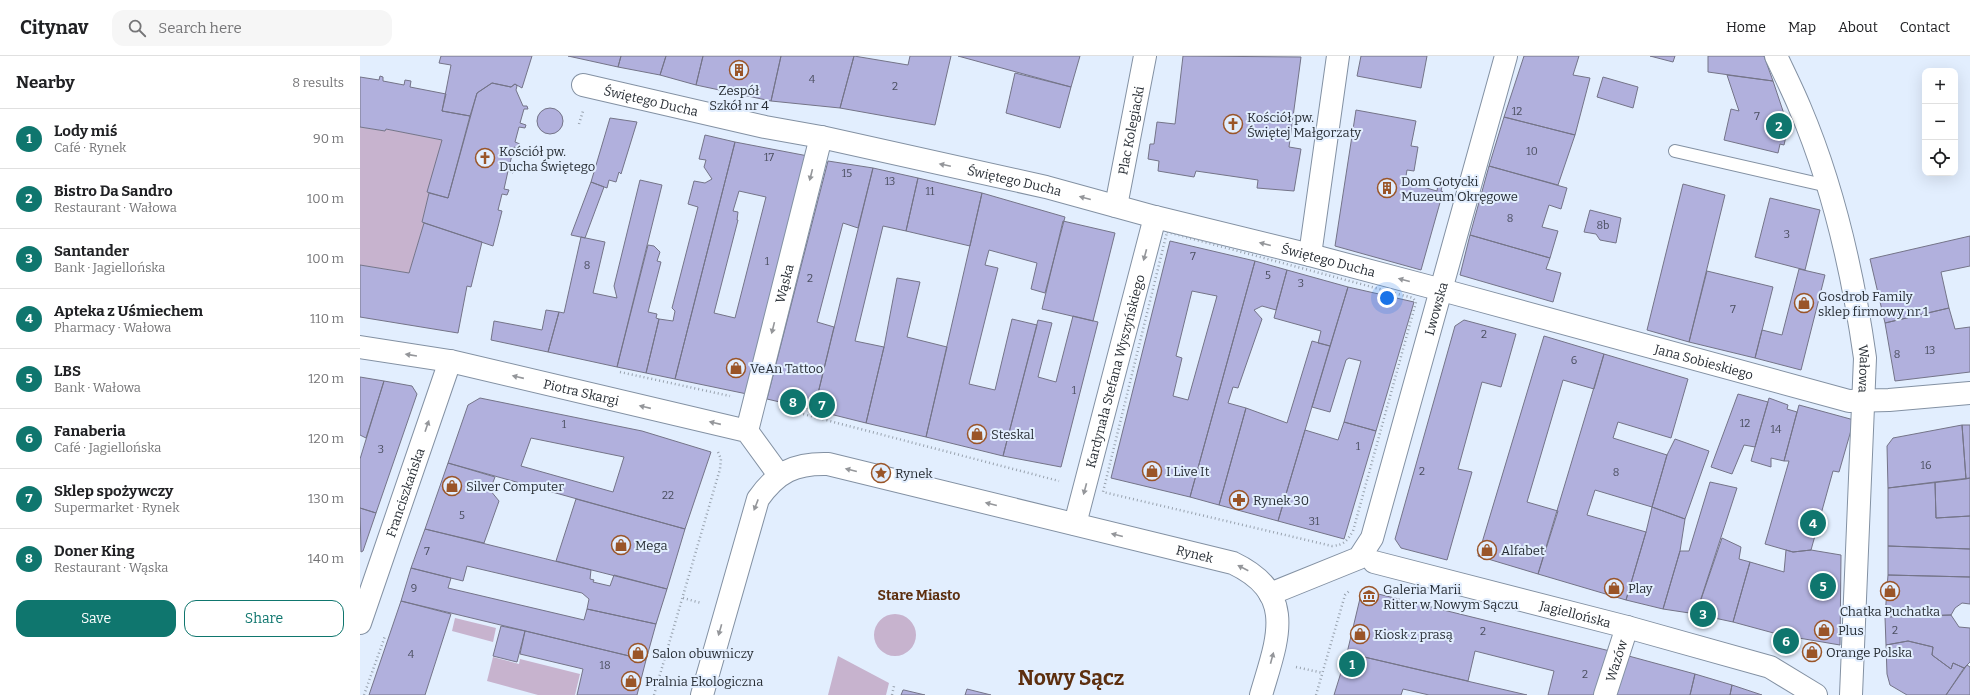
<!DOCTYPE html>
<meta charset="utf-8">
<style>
:root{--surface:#fff;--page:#f6f6f6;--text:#202124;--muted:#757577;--line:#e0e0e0;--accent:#0f766e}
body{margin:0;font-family:Bitter,serif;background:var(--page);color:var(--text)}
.controls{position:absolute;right:12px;top:12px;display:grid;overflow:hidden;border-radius:8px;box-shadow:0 4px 16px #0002}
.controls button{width:36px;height:36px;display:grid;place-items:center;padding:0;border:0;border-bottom:1px solid var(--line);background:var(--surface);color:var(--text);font:20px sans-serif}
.you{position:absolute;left:1027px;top:242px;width:14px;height:14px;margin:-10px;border:3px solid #fff;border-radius:50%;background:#1a73e8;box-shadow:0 0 0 6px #1a73e833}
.badge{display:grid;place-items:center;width:26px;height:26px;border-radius:50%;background:var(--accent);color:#fff;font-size:13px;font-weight:700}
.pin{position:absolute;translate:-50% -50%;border:2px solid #fff;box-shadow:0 1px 4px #0006}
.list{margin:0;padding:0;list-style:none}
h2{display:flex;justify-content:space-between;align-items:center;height:52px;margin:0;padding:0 16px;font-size:17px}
h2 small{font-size:13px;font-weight:400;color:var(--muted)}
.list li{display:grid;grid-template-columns:26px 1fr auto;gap:12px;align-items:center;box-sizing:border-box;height:60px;padding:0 16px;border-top:1px solid var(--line)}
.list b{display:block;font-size:15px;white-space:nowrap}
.list p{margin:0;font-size:13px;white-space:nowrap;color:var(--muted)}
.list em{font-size:13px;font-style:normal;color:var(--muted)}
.actions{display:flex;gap:8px;padding:12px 16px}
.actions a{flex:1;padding:9px 0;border:1px solid var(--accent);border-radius:12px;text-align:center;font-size:14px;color:var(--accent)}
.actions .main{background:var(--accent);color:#fff}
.icon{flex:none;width:22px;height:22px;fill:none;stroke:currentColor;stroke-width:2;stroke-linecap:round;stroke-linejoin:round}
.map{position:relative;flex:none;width:1610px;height:639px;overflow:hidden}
header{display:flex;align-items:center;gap:24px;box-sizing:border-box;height:56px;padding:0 20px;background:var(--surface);border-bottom:1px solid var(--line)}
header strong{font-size:19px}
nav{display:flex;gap:22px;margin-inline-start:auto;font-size:14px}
.search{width:280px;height:36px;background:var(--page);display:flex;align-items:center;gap:10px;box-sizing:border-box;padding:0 14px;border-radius:12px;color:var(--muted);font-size:15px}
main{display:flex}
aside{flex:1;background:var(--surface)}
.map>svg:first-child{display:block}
.green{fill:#c7b3ce}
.building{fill:#b1b0dd;stroke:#747488;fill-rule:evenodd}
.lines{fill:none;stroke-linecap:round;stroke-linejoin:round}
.lane-casing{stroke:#8391a3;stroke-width:14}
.street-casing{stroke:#8391a3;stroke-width:24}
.secondary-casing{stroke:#8391a3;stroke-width:24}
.path{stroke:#98a2ae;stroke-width:2.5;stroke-dasharray:1 3;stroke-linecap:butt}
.lane{stroke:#fff;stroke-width:12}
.street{stroke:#fff;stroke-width:22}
.secondary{stroke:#fff;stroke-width:22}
.oneway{fill:#94969a}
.labels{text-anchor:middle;stroke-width:4;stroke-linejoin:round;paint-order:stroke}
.number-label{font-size:11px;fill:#4a4e5f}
.poi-label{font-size:13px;fill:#282e35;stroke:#e2eefe;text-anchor:start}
.street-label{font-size:13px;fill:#282e35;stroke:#e2eefe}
.neighbourhood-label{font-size:14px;font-weight:bold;fill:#5d2f0f;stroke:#e2eefe}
.town-label{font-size:21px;font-weight:bold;fill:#5d2f0f;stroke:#e2eefe}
</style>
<header>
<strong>Citynav</strong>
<div class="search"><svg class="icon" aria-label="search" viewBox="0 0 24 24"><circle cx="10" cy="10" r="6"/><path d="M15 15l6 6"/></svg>Search here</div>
<nav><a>Home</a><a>Map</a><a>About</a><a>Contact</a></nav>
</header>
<main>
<aside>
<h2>Nearby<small>8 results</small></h2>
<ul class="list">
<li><span class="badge">1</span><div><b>Lody miś</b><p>Café · Rynek</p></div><em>90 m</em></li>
<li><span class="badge">2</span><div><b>Bistro Da Sandro</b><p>Restaurant · Wałowa</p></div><em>100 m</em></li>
<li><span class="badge">3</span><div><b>Santander</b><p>Bank · Jagiellońska</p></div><em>100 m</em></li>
<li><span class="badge">4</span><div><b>Apteka z Uśmiechem</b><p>Pharmacy · Wałowa</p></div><em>110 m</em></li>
<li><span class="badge">5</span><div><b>LBS</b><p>Bank · Wałowa</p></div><em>120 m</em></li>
<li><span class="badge">6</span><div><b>Fanaberia</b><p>Café · Jagiellońska</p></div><em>120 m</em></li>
<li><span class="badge">7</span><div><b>Sklep spożywczy</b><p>Supermarket · Rynek</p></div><em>130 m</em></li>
<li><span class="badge">8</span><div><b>Doner King</b><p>Restaurant · Wąska</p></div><em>140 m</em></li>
</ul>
<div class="actions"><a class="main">Save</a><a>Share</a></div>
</aside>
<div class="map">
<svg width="1610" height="639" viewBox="0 0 1610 639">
<rect width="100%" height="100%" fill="#e2eefe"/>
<path class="green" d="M0,71l25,4 1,-2 56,11 -14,52 1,1 -7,29 2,1 -15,50 -49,-8z
M514 579a21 21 0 1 1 42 0a21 21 0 1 1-42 0Z
M95,562l41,10 -3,14 -41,-11z
M478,600l51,27 -3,12h-58z
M133,601l26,7 1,-5 60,15 -5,21h-37l-51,-14z"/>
<path class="building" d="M81,0h91l-10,32 -7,-4 -4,3 -19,-4 -15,10 -7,23 -28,-5 9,-46 -12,-2z
M208,0h53l-3,11z
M261,0h45l-6,19 -42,-8z
M306,0h37l-7,29 -36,-10z
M343,0h78l-10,45 -75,-16z
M421,0h73l-14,52 -69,-7z
M494,0l54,9 2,-9h41l-16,69 -95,-17z
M598,0h122l-9,31z
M823,0l118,1 -12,90 12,2 -7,42 -37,-3 1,-8 -62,-9 -2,6 -36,-6 1,-10 -11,-2 2,-15h4l3,-22 18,2z
M1001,0h66l-6,32 -64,-12z
M1164,0h55l-6,19 17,3 -15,57 -71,-18z
M1290,0h25l-2,6z
M1348,0h56l9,25 -65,-9z
M655,17l56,14 -11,41 -54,-15z
M1367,19l46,6 13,39 -3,11 4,1 -3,13 -4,-1 -2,9 -54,-13 7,-31 8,2z
M20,20l3,1v4l21,4 1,-5 6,1 -1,6 36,7 -4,17 28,5 -22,82 -21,-6 15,-52 -56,-11 -1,2 -25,-4v-50l19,3z
M1243,21l35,10 -5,21 -36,-11z
M132,27l19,4 4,-3 2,2 -1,4 7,16h4l1,3h-4l-4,14 6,2 -1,3 -6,-1 -4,15 5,2v5l-6,-2 -5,20 6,1 -2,5 -5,-2 -4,18 5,1 -2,5 -5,-1 -4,16 4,1 -9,35 -71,-24 7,-29 19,5 29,-105z
M177 65a13 13 0 1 1 26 0a13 13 0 1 1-26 0Z
M996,54l60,11 -5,25 7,1 -4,24 -7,-1 -2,12 32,9 1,-6 4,1 -1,5 2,1 -22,78 -86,-24z
M1144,61l71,18 -17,50 -69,-19z
M250,62l27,4 -16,52 -2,-2 -3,10 -7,-2 -2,8 -16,-6z
M345,79l30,7 -60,237 -29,-6 13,-54 14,2 2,-10 -3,-3 26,-101 -10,-3 6,-23 11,2 7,-4 -8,-12 2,-7 -7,-1z
M375,86l73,14 -61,238 -72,-15zM379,135l27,6 -31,121 -21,-5 24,-93h-1l1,-8 -5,-1z
M468,105l45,7 -15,60 -15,-5 -26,99 17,5 -20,83 -47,-11z
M1129,110l78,22 -6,21 -12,-4 -7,22 16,4 -8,27 -80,-23z
M513,112l45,10 -12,53 -23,-5 -28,115 29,6 -18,76 -52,-13z
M558,122l64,15 -12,53 -64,-15z
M280,124l22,5 -45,182 -69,-15 11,-40 5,1 17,-76 24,5 -12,51 24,5 -3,-12z
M231,126l13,5 -19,51 -14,-3z
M1323,128l42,11 -36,147 -42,-12z
M622,137l83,24 -20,76 -14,-4 6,-26 -48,-13 -4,15 13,3 -29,116 26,6 17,-71 25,6 -34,131 -77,-19z
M1410,142l50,12 -15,60 -50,-13z
M1230,154l31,8 -5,25 -16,-3 -4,-6 -12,-2z
M703,165l52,12 -22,88 -51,-12z
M64,167l58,19 -11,45 -4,-1 -9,47 -98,-16v-52l49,8z
M1110,179l80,23 -4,11 15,4 -8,29 -93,-27z
M1610,180v30l-29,6 8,36 -64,15 -15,-64z
M810,185l85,20 -65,236 -79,-19zM832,235l25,5 -29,104 -15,-4 9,-38 -6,-2z
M288,189l6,1 6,6 -3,9 4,1 -13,50 9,2 -1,4 3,1 -13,54 -29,-6z
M895,205l32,9 -11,40 -14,-4 -8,4 8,9 -24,69 -5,-1 -5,16 18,5 -27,97 -29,-8z
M1439,213l26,6 -24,95 -46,-12 7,-28 20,5z
M927,214l61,17 -18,59 -12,-3 3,-12 -47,-13z
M1347,215l66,16 -18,71 -66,-16z
M537,222l23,4 -13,55 40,10 -21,90 -60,-14 18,-76z
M988,231l66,15 -38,129 -32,-9 17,-61 -12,-3 -3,2 -16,52 -18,-5z
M1589,252l6,21 15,-2v45l-75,9 -10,-58z
M186,254l13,2 -11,40 -57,-12 3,-19 48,9z
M713,260l25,6 -37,145 -58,-11 35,-136 14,3 -14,54 18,5z
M1104,264l52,14 -15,53 -19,-5 -24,87 14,3 -25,88 -46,-12 -6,-9 60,-213z
M1184,280l60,18 -10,35 -31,-9 -36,122 31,9 -20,63 -60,-18z
M952,285l18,5 -52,175 -59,-16 27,-97 41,15z
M1244,298l84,25 -17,59 -53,-16 -5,16 54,17 -15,52 -57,-17 -8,25 59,17 -20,68 -88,-26z
M0,321l24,4 -18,57 -6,-3z
M24,325l28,5 5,8 -41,119 -16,-5v-49z
M1378,338l30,8 -13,45 -11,-2 -12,29 -21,-7z
M120,342l162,33 69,21 -26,77 -237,-66 20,-58zM171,382l93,19 -11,35 -92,-26z
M1409,342l19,7 -1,4 10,3 -13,49 -13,-3v9l-20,-6z
M1439,349l55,15 -15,52 -6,-1 -22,79 -18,2 -28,-8 24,-83h-5z
M984,366l32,9 -32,108 -66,-18 27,-91 33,10z
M1602,369h8v53l-4,1z
M1602,369l4,54 -78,9 -1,-42 6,-8z
M1315,383l34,12 -24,68 -33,-12 15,-52z
M88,407l47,14 -5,13 9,11 -15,42 -59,-14z
M1610,422v38l-34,2 -1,-36z
M1350,426l27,6 -41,126 -33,-5 17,-58h9z
M1575,426l1,36 34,-2v33l-82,-3v-58z
M216,443l109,30 -18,60 -111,-28z
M1292,451l33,12 -5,32 -17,58 -37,-9 20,-68z
M0,452l16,5 -13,38 -2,1z
M65,473l166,41 -1,9 4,1 -1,2 17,4 4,-11 53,14 -11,35 -69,-15 2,-10 -7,-6 -115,-27 -4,15 -52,-13z
M1362,482l19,9 -2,12 11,3 -17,60 -37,-8z
M1528,490l82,3v28l-82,-2z
M1426,494l7,2 18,-2 30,5 -1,90 -59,-10 -48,-13 17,-60 34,10z
M51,512l40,10 -3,10 136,32 3,-11 69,15 -10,36 -245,-59z
M1528,519l82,2v27l-8,-1 -7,5 -4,7 -66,2z
M1002,534l248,61 -15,44h-47l6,-24 -79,-20 -7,30 -121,-28z
M41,545l50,13 -26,81h-56z
M1591,559l8,12 11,1v34l-6,6 -11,-5 -2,6 -19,-14 1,-8 -25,-6 -22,4 -1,-28z
M141,570l24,5 -8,31 -24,-6z
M165,575l121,29 -9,35h-60l6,-26 -63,-15z
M1548,585l25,6 -1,8 19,14 2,-6 11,5 -18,27h-39l-17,-10 -3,-11 -1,-29z
M987,597l47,11 133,31h-98l-26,-6 -2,6h-67z
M1265,599l70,19 -5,21h-77z
M1607,609l3,2v28h-24z
M1335,618l37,11 -2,10h-40z
M1372,629l30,10h-32z
M607,633l24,6h-26z
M543,634h1l21,5h-24z"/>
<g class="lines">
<g class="lane-casing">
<path id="lane" d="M1315,95l153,35"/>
</g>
<g class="street-casing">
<g id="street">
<path id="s1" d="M1416,0c8,17 17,35 24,52 34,80 53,165 65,250l-14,337"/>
<path id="s2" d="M223,29l182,42 56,10 225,50 109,30 155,38 132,35 407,111 40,-1 81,-7"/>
<path id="s3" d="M756,150l29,-150"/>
<path d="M950,199l28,-199"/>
<path id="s4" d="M387,375l74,-294"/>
<path id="s5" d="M715,468l80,-307"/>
<path id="s6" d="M1014,506l253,65 143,40 46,28"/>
<path id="s7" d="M0,567l90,-262"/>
<path id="s8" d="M1245,639l22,-68"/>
</g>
</g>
<g class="secondary-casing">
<g id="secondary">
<path id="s9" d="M0,291l90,14 297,70 32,44"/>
<path id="s10" d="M910,538l89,-36 13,-20 134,-482"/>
<path id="s11" d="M342,639l56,-196c19,-27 37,-36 70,-35l405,99c65,31 44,77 28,132"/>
</g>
</g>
<path class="path" d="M219,68l4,-13
M807,176l246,66 3,4 -63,229c-6,10 -9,14 -21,15l-229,-54z
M260,316l110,24
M420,352l279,73
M323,542l18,5
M936,611l27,6
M4,639l21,-59
M294,639l66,-226 1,-10 -3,-7
M532,639l2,-9
M956,639l29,-100 4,-4"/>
<use href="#lane" class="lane"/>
<use href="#street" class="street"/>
<use href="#secondary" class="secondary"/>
</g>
<defs><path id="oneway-solid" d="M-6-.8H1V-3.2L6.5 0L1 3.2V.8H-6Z"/></defs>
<g class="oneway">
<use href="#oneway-solid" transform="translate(585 109) rotate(-168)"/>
<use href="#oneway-solid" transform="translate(451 119) rotate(104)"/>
<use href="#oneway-solid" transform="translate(725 142) rotate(-165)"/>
<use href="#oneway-solid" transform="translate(905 188) rotate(-166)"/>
<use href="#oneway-solid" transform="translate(785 199) rotate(105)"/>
<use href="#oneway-solid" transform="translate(1044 224) rotate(-165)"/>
<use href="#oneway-solid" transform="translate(413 272) rotate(104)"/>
<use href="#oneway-solid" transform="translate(51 299) rotate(-171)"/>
<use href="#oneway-solid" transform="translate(158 321) rotate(-167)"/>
<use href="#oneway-solid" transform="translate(285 351) rotate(-167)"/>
<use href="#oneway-solid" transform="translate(355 367) rotate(-167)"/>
<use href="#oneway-solid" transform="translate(67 370) rotate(-71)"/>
<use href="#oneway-solid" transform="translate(491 414) rotate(-166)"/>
<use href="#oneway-solid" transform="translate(725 433) rotate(105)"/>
<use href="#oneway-solid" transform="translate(631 448) rotate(-166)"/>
<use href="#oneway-solid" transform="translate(396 449) rotate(111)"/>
<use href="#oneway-solid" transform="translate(757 479) rotate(-166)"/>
<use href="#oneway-solid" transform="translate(883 512) rotate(-153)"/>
<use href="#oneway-solid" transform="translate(360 574) rotate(106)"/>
<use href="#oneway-solid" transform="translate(912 602) rotate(-75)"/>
</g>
<defs>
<g id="building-ring" transform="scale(1)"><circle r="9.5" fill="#e2eefe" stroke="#9a5528" stroke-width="1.5"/><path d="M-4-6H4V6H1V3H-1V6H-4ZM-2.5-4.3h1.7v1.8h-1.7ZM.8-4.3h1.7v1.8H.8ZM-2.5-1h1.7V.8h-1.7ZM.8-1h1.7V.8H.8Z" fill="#9a5528"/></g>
<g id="church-ring" transform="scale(1)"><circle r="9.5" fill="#e2eefe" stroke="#9a5528" stroke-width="1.5"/><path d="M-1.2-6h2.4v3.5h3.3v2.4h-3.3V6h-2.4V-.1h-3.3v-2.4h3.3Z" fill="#9a5528"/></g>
<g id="shop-ring" transform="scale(1)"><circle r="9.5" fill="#e2eefe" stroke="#9a5528" stroke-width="1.5"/><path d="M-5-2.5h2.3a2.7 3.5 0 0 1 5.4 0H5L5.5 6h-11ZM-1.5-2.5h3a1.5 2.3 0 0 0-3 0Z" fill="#9a5528"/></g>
<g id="sight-ring" transform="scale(1)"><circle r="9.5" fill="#e2eefe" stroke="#9a5528" stroke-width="1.5"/><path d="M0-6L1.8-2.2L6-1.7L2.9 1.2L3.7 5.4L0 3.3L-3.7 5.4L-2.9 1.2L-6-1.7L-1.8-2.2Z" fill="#9a5528"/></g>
<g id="pharmacy-ring" transform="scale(1)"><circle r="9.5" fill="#e2eefe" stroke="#9a5528" stroke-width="1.5"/><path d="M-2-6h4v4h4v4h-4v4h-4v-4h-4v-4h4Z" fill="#9a5528"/></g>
<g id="museum-ring" transform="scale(1)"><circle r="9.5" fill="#e2eefe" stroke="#9a5528" stroke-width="1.5"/><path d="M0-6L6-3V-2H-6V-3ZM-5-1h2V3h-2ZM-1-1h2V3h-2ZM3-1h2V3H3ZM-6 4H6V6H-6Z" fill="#9a5528"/></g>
</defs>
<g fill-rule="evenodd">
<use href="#building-ring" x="379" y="14"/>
<use href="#church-ring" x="873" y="68"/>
<use href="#church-ring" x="125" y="102"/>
<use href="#building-ring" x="1027" y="132"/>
<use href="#shop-ring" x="1444" y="247"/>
<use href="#shop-ring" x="376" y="312"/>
<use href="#shop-ring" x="617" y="378"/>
<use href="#shop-ring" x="792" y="415"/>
<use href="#sight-ring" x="521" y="417"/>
<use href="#shop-ring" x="92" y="430"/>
<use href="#pharmacy-ring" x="879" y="444"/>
<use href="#shop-ring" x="261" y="489"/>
<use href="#shop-ring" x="1127" y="494"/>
<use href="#shop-ring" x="1254" y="532"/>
<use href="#shop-ring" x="1530" y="535"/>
<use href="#museum-ring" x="1009" y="540"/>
<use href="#shop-ring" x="1464" y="574"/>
<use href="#shop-ring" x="1000" y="578"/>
<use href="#shop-ring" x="1452" y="596"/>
<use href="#shop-ring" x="278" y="597"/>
<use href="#shop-ring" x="271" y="625"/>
</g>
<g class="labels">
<g class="number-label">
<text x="452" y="27">4</text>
<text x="535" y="34">2</text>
<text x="1157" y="59">12</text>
<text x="1397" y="64">7</text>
<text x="1172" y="99">10</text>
<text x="409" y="105">17</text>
<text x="487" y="121">15</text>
<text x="530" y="129">13</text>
<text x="570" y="139">11</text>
<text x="1150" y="166">8</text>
<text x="1243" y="173">8b</text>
<text x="1427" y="182">3</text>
<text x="833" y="204">7</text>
<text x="407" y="209">1</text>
<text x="227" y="213">8</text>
<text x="908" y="223">5</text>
<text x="450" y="226">2</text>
<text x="941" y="231">3</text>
<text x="1373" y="257">7</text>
<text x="1124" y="282">2</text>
<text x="1570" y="298">13</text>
<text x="1537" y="302">8</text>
<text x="1214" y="308">6</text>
<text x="714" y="338">1</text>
<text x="1385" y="371">12</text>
<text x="204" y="372">1</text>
<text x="1416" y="377">14</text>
<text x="998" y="394">1</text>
<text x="21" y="397">3</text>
<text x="1566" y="413">16</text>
<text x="1062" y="419">2</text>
<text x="1256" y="420">8</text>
<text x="308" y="443">22</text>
<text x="102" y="463">5</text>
<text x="954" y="469">31</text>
<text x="67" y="499">7</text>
<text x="54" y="536">9</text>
<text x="1535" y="578">2</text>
<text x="1123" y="579">2</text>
<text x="51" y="602">4</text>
<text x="245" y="613">18</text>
<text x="1225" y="622">2</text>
</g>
<g class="poi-label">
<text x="379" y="39" text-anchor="middle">Zespół<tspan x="379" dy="15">Szkół nr 4</tspan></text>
<text x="887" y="66">Kościół pw.<tspan x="887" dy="15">Świętej Małgorzaty</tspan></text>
<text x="139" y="100">Kościół pw.<tspan x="139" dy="15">Ducha Świętego</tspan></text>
<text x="1041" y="130">Dom Gotycki<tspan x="1041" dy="15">Muzeum Okręgowe</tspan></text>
<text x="1458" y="245">Gosdrob Family<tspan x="1458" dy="15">sklep firmowy nr 1</tspan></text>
<text x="390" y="317">VeAn Tattoo</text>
<text x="631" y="383">Steskal</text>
<text x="806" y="420">I Live It</text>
<text x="535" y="422">Rynek</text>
<text x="106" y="435">Silver Computer</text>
<text x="893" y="449">Rynek 30</text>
<text x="275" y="494">Mega</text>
<text x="1141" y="499">Alfabet</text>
<text x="1268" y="537">Play</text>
<text x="1023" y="538">Galeria Marii<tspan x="1023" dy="15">Ritter w Nowym Sączu</tspan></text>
<text x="1530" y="560" text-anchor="middle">Chatka Puchatka</text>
<text x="1478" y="579">Plus</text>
<text x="1014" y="583">Kiosk z prasą</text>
<text x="1466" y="601">Orange Polska</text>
<text x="292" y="602">Salon obuwniczy</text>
<text x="285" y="630">Pralnia Ekologiczna</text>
</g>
<g class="street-label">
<text dy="5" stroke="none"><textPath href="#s2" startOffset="70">Świętego Ducha</textPath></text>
<text dy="5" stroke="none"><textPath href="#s3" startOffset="77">Plac Kolegiacki</textPath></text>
<text dy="5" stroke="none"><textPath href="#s2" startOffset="442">Świętego Ducha</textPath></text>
<text dy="5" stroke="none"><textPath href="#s2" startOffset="766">Świętego Ducha</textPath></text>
<text dy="5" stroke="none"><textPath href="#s4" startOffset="152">Wąska</textPath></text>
<text dy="5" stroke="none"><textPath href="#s10" startOffset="358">Lwowska</textPath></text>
<text dy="5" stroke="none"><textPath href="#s2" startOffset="1155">Jana Sobieskiego</textPath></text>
<text dy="5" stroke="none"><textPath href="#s1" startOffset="327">Wałowa</textPath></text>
<text dy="5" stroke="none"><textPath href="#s5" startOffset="158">Kardynała Stefana Wyszyńskiego</textPath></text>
<text dy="5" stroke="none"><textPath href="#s9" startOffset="226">Piotra Skargi</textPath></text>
<text dy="5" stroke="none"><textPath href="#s7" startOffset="138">Franciszkańska</textPath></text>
<text dy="5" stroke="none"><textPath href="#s11" startOffset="664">Rynek</textPath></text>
<text dy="5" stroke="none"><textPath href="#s6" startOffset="208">Jagiellońska</textPath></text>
<text dy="5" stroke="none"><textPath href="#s8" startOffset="36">Wazów</textPath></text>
</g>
<g class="neighbourhood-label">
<text x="559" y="544">Stare Miasto</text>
</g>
<g class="town-label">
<text x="711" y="629">Nowy Sącz</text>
</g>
</g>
</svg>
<div class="controls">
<button>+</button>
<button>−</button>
<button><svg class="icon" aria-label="locate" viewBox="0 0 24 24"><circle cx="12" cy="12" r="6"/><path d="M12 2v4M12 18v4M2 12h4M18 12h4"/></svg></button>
</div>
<div class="you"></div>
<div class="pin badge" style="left:992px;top:608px">1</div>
<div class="pin badge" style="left:1419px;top:70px">2</div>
<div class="pin badge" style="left:1343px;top:558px">3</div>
<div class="pin badge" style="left:1453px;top:467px">4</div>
<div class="pin badge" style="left:1463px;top:530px">5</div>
<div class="pin badge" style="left:1426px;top:585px">6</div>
<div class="pin badge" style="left:462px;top:349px">7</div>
<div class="pin badge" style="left:433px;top:346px">8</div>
</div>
</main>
